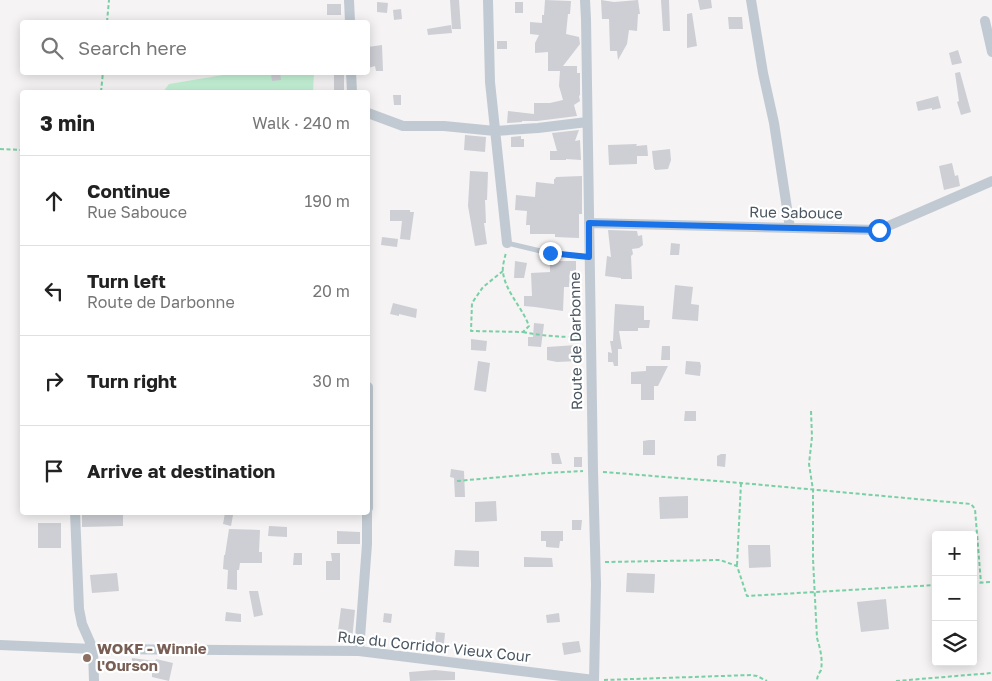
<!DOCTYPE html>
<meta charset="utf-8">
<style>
:root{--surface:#fff;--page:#f2f2f2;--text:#222;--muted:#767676;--line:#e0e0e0}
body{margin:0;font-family:"Golos Text",sans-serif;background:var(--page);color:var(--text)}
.controls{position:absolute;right:15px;bottom:15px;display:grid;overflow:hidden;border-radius:5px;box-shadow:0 2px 12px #0003}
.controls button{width:45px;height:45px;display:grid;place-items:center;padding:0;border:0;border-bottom:1px solid var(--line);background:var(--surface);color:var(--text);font:25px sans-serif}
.stop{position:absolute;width:15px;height:15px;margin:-11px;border:4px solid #1a73e8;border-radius:50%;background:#fff}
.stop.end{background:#1a73e8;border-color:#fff;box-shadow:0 1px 5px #0008}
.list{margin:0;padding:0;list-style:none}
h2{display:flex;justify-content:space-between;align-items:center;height:65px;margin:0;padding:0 20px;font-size:21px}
h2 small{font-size:16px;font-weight:400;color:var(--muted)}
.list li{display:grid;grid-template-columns:32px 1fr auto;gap:15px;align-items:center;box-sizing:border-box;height:90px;padding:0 20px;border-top:1px solid var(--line)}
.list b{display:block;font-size:19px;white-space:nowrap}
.list p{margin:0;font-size:16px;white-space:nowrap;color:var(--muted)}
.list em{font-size:16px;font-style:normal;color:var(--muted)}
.icon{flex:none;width:28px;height:28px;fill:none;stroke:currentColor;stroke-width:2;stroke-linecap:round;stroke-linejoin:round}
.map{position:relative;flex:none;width:992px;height:681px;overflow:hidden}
.search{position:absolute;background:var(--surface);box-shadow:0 2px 12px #0003;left:20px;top:20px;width:350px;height:55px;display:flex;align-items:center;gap:12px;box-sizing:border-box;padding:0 18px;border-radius:5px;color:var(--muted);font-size:19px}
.panel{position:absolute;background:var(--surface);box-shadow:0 2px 12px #0003;left:20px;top:90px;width:350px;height:425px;border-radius:5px}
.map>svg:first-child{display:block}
.green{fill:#c3f1d5}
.building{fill:#cdcfd5}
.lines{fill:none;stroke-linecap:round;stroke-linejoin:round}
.path{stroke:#7ad0a6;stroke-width:2;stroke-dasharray:4 2.5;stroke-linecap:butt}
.service{stroke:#c1cad2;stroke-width:5}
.minor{stroke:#c1cad2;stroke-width:10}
.route{stroke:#1a73e8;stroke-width:6}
.education-dot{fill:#8d6e63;stroke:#fff;stroke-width:2}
.labels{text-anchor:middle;stroke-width:4.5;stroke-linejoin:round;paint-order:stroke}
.street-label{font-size:15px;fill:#4a5661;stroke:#fff}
.education-label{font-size:15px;font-weight:bold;fill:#785e54;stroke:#fff;text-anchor:start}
</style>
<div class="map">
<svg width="992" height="681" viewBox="0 0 992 681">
<rect width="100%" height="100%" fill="#f5f3f3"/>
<path class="green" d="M235,73h79l-1,19h-150l6,-8z"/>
<path class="building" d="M450,0h9l2,29h-9z
M545,0l26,1 -1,13h-2l-2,20 13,3 1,7 -17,22h14v7h3v22l-1,1 1,5 -6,4 3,11 -40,5h-15v1l-15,1 1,-12 26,3v-11h16l13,-3 -4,-14 1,-15h-12v-19l-13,1v-10l4,-8 -9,-1v-12l12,1v-8h2z
M601,0l13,2 24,-2 2,14h-2l-1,17 -8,-1 -2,14 -9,16 -1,-9h-7l-1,-32h-7z
M661,0h8l1,31h-7z
M698,0h13l1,8 -12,2z
M377,2l11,1 -1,10 -10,-1z
M515,2h8v11h-8z
M327,4h14v11h-14z
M401,9l1,10 -8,1 -1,-10z
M692,13l5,33 -10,2v-34z
M728,17h14l1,12h-14z
M451,25l1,8 -24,2 -1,-6z
M497,41h10v8h-10z
M382,45l1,26h-7l-1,-5 -7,2v-21z
M958,50l4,13 -10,2 -3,-12z
M280,72l1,8 -9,1 -1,-8z
M334,72h10v20h-10z
M960,72l11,40 -10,3 -4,-13 2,-1 -4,-28z
M393,95h8v10h-7z
M938,96l3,12 -9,2v-2l-14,3 -2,-9z
M579,130l-4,11 5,-1 1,20 -15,-1v1h-16v-9h7l-5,-18z
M465,135l21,2 -1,15 -21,-2z
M521,136v3h3v8h-13v-10z
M637,144l-1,2 11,-1 1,11h-11v8l-28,1 -1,-20z
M670,149l1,11 -3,9 -13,1v-1h-1l-2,-18z
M952,163l3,13 3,-1 2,11 -16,4 -5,-24z
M470,171l18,1 -1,28h-2l1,23h-2l3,21 -12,2 -7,-40z
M582,176v38h-3v24l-24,-1v-3h-25v-9h-4l1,-14 -12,-1 1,-15 19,2 1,-15 18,2v-5h1l1,-2z
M390,210h20v2h4l-4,28 -10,-1 2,-18h-12z
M608,230l29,1 1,5 4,-1 1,10 -4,3 -7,1 1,5 -2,2 1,23h-11v-1l-16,-2 2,-20 4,1z
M382,237l16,2 -1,8 -16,-2z
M671,243l9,1 -1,11h-9z
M515,261l12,2 -3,15h-10z
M550,261h26v10h-6l-1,16h-5l-1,24 -28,-4 -11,-1v-10h8l-1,-23 19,-1z
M675,285l18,2 -2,17 8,1 -1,16 -26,-2z
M393,303l24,6 -1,9 -17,-4v2l-9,-2z
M615,304l29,2v14h6l-1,8h-11v3h-19l3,18h-4v17h-4l-1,-4h-5v-10l4,1 -2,-12h3z
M534,323l10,1 -3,23 -13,-1v-9h5z
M471,339l16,2 -1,10 -15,-1z
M577,345l1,16 -21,1 -10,-2v-13z
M662,346h8v14h-9z
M478,361l12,2 -4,29 -12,-2z
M686,361l14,1 1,4 -1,10 -15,-2z
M646,366h22l-10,20h-4v14h-13v-16h-10v-12l15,-1z
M685,411h11v10h-12z
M649,440h6v15h-12v-14z
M551,453h8l3,11h-10z
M721,454h5l-1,13 -8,-1v-10z
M574,457h8v10h-8z
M451,469l13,2 1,26h-10l-1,-19 -4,-1z
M688,496v22l-28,1 -1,-22z
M496,501l1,20 -22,1v-20z
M82,512h41v14l-41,1z
M225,513l8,2 -2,11 -8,-2z
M572,520h10l-1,10h-9z
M38,523h23v25h-23z
M269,526l18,1v10l-19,-1z
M229,529l31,1 -1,22h3v11h-22l-1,7h-2v20l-10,-1 1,-19 -5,-1 1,-14h1z
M337,531l23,1v12h-23z
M541,531h22v10h-3l-1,7 -13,-1v-6h-5z
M748,545h22l1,22 -22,1z
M455,550l24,1v16l-25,-1z
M294,553h8v12h-9z
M331,553h9v27h-14v-19h6z
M524,557l28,1 1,9h-29z
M117,573l2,18 -27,2 -2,-18z
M627,573l28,1 -1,19 -28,-1z
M249,591h9l5,24 -9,2z
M886,599l3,30 -28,3 -4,-30z
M341,608l14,2 -3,30 -15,-2z
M226,612l15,2v8l-16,-1z
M384,613l8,1 -1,9 -8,-1z
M559,613l1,9 -13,1 -1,-8z
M436,632l9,1 -1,11 -9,-1z
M579,641l2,11 -17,3 -2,-12z
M132,658l23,3 1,-2 17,4 -4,18 -17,-4v-4l-21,-3z
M435,670l20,2v8l-45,1 -1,-9z"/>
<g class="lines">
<path class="path" d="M107,22l2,-22
M101,92l2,-20
M0,149l22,1
M503,271l-20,16 -11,16 -1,28 52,1 6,-6c-7,-19 -24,-35 -26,-54 -1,-6 2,-14 3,-20
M523,332c19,4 37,5 57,5
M811,411l1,26 -3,27 4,26v69l4,79c3,10 6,21 4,32 -2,4 -4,6 -4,11
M603,472l138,11 230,21 4,5 6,74
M457,481l89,-8 37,-2
M605,562l115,-2 17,6 10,30 189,-11
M737,565l4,-82
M973,583l19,-1
M604,680l147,-5 6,1 10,5
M896,681l96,-8"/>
<path class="service" d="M507,243l42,10 40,4"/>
<path class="minor" d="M349,0l1,22
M488,0l2,82 17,161
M585,0l1,19 7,452 3,113 -2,97
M751,0l12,73 11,50 16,105
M985,21l7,31
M351,72l1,20
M368,113l35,13h41l51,5 43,-3 49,-6
M589,223l290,7 113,-49
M368,387v121
M75,512l4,97 3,15 11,25 1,32
M0,645l93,4 266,2 235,29
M359,651l8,-107v-32"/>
</g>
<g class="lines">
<path class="route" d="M550,253l39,4v-34l290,7"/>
</g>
<circle class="education-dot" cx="87" cy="658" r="5"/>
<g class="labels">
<g class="street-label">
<text transform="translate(796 213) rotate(1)" y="5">Rue Sabouce</text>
<text transform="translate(576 341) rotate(-91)" y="5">Route de Darbonne</text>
<text transform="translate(434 647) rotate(6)" y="5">Rue du Corridor Vieux Cour</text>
</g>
<g class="education-label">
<text x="97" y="654">WOKF - Winnie<tspan x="97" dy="17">l'Ourson</tspan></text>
</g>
</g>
</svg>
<div class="controls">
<button>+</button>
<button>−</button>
<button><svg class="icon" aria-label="layers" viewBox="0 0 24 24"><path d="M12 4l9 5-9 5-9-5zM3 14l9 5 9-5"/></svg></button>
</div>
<div class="stop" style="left:879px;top:230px"></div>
<div class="stop end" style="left:550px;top:253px"></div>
<div class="search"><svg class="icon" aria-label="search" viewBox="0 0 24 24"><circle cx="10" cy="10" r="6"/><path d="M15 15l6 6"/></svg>Search here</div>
<section class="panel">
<h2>3 min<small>Walk · 240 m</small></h2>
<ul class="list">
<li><svg class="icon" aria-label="ahead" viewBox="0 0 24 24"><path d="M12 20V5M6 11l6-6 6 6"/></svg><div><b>Continue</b><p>Rue Sabouce</p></div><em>190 m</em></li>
<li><svg class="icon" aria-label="left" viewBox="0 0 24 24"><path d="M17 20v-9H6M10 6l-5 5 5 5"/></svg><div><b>Turn left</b><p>Route de Darbonne</p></div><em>20 m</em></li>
<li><svg class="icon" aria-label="right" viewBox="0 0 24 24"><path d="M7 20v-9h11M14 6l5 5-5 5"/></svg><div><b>Turn right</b></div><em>30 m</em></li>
<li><svg class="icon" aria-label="arrive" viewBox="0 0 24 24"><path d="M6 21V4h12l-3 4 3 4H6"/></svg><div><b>Arrive at destination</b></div></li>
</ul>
</section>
</div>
